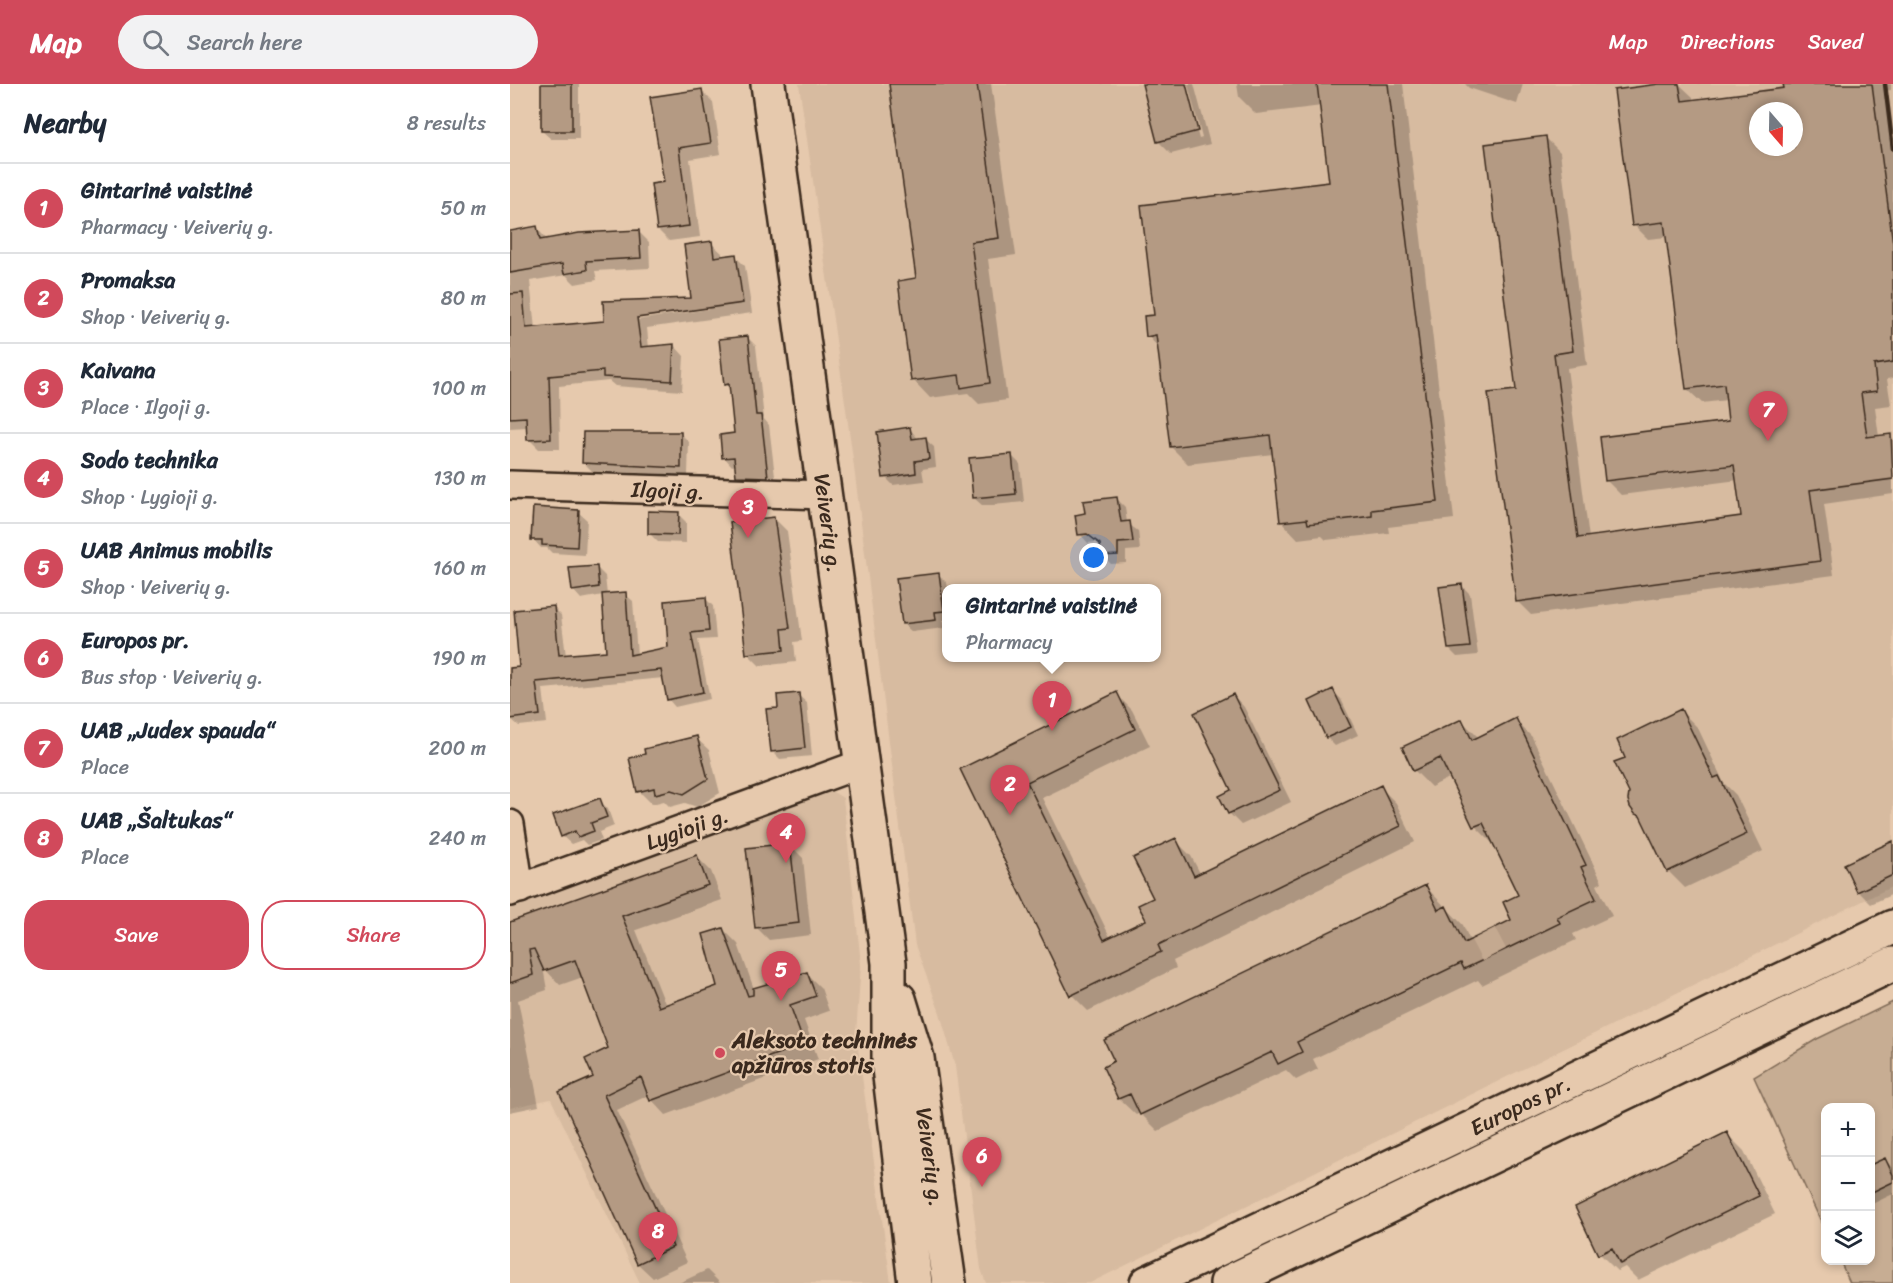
<!DOCTYPE html>
<meta charset="utf-8">
<style>
:root{--surface:#fff;--page:#f2f2f3;--text:#1f2937;--muted:#747a83;--line:#e0e1e3;--accent:#d1495b}
body{margin:0;font-family:Sriracha,sans-serif;background:var(--page);color:var(--text)}
.controls{position:absolute;right:18px;bottom:18px;display:grid;overflow:hidden;border-radius:12px;box-shadow:0 3px 9px #0003}
.controls button{width:54px;height:54px;display:grid;place-items:center;padding:0;border:0;border-bottom:2px solid var(--line);background:var(--surface);color:var(--text);font:30px sans-serif}
.compass{position:absolute;left:1239px;top:18px;width:54px;height:54px;border-radius:50%;background:var(--surface);box-shadow:0 3px 9px #0003;rotate:160deg}
.you{position:absolute;left:584px;top:474px;width:21px;height:21px;margin:-15px;border:4px solid #fff;border-radius:50%;background:#1a73e8;box-shadow:0 0 0 9px #1a73e833}
.badge{display:grid;place-items:center;width:39px;height:39px;border-radius:50%;background:var(--accent);color:#fff;font-size:20px;font-weight:700}
.pin{position:absolute;translate:-50% -50px;filter:drop-shadow(0 2px 3px #0008)}
.pin::after{content:'';position:absolute;top:32px;width:21px;height:18px;background:inherit;clip-path:polygon(0 0,100% 0,50% 100%)}
.popup{position:absolute;left:432px;top:500px;width:219px;height:78px;box-sizing:border-box;display:grid;place-content:center;border-radius:12px;background:var(--surface);filter:drop-shadow(0 2px 4px #0005);font-size:20px;white-space:nowrap;color:var(--muted)}
.popup b{font-size:22px;color:var(--text)}
.popup::after{content:'';position:absolute;left:50%;top:100%;margin-left:-12px;border:12px solid transparent;border-top-color:var(--surface)}
.list{margin:0;padding:0;list-style:none}
h2{display:flex;justify-content:space-between;align-items:center;height:78px;margin:0;padding:0 24px;font-size:26px}
h2 small{font-size:20px;font-weight:400;color:var(--muted)}
.list li{display:grid;grid-template-columns:39px 1fr auto;gap:18px;align-items:center;box-sizing:border-box;height:90px;padding:0 24px;border-top:2px solid var(--line)}
.list b{display:block;font-size:22px;white-space:nowrap}
.list p{margin:0;font-size:20px;white-space:nowrap;color:var(--muted)}
.list em{font-size:20px;font-style:normal;color:var(--muted)}
.actions{display:flex;gap:12px;padding:18px 24px}
.actions a{flex:1;padding:14px 0;border:2px solid var(--accent);border-radius:24px;text-align:center;font-size:21px;color:var(--accent)}
.actions .main{background:var(--accent);color:#fff}
.icon{flex:none;width:33px;height:33px;fill:none;stroke:currentColor;stroke-width:2;stroke-linecap:round;stroke-linejoin:round}
.map{position:relative;flex:none;width:1383px;height:1199px;overflow:hidden}
header{display:flex;align-items:center;gap:36px;box-sizing:border-box;height:84px;padding:0 30px;background:var(--accent);color:#fff}
header strong{font-size:28px}
nav{display:flex;gap:33px;margin-inline-start:auto;font-size:21px}
.search{width:420px;height:54px;background:var(--page);display:flex;align-items:center;gap:15px;box-sizing:border-box;padding:0 21px;border-radius:33px;color:var(--muted);font-size:22px}
main{display:flex}
aside{flex:1;background:var(--surface)}
.map>svg:first-child{display:block}
.built{fill:#d7bba0;fill-rule:evenodd}
.green{fill:#c7ad93;stroke:#816c58;stroke-width:1.5}
.shadow{fill:#0003;fill-rule:evenodd}
.building{fill:#b49a83;stroke:#3b2a1e;stroke-width:1.5;fill-rule:evenodd}
.lines{fill:none;stroke-linecap:round;stroke-linejoin:round}
.minor-tunnel{stroke:#c4a990;stroke-width:27;stroke-dasharray:27 14;stroke-linecap:butt}
.minor-casing{stroke:#3b2a1e;stroke-width:32}
.major-casing{stroke:#3b2a1e;stroke-width:38}
.minor{stroke:#e6c9ad;stroke-width:27}
.major{stroke:#e6c9ad;stroke-width:33}
.rail{stroke:#3b2a1e;stroke-width:4.5}
.poi-dot{fill:#d1495b;stroke:#e6c9ad;stroke-width:2}
.labels{text-anchor:middle;stroke-width:4.5;stroke-linejoin:round;paint-order:stroke}
.street-label{font-size:22px;fill:#3b2a1e;stroke:#e6c9ad}
.poi-label{font-size:22px;font-weight:bold;fill:#3b2a1e;stroke:#e6c9ad;text-anchor:start}
</style>
<header>
<strong>Map</strong>
<div class="search"><svg class="icon" aria-label="search" viewBox="0 0 24 24"><circle cx="10" cy="10" r="6"/><path d="M15 15l6 6"/></svg>Search here</div>
<nav><a>Map</a><a>Directions</a><a>Saved</a></nav>
</header>
<main>
<aside>
<h2>Nearby<small>8 results</small></h2>
<ul class="list">
<li><span class="badge">1</span><div><b>Gintarinė vaistinė</b><p>Pharmacy · Veiverių g.</p></div><em>50 m</em></li>
<li><span class="badge">2</span><div><b>Promaksa</b><p>Shop · Veiverių g.</p></div><em>80 m</em></li>
<li><span class="badge">3</span><div><b>Kaivana</b><p>Place · Ilgoji g.</p></div><em>100 m</em></li>
<li><span class="badge">4</span><div><b>Sodo technika</b><p>Shop · Lygioji g.</p></div><em>130 m</em></li>
<li><span class="badge">5</span><div><b>UAB Animus mobilis</b><p>Shop · Veiverių g.</p></div><em>160 m</em></li>
<li><span class="badge">6</span><div><b>Europos pr.</b><p>Bus stop · Veiverių g.</p></div><em>190 m</em></li>
<li><span class="badge">7</span><div><b>UAB „Judex spauda“</b><p>Place</p></div><em>200 m</em></li>
<li><span class="badge">8</span><div><b>UAB „Šaltukas“</b><p>Place</p></div><em>240 m</em></li>
</ul>
<div class="actions"><a class="main">Save</a><a>Share</a></div>
</aside>
<div class="map">
<svg width="1383" height="1199" viewBox="0 0 1383 1199">
<rect width="100%" height="100%" fill="#e6c9ad"/>
<filter id="ink" filterUnits="userSpaceOnUse"><feTurbulence type="fractalNoise" baseFrequency=".0167" numOctaves="2"/><feDisplacementMap in="SourceGraphic" scale="12" xChannelSelector="R" yChannelSelector="G"/><feConvolveMatrix kernelMatrix="1 2 1 2 8 2 1 2 1" color-interpolation-filters="sRGB"/></filter>
<g filter="url(#ink)">
<path class="built" d="M289,0h1094v802l-803,397h-104l-5,-14 -26,-203 -15,-53 -25,-68 -64,-501zM1248,27h36v36h-36zM437,504h210v70h-210z
M305,706h15l13,8 18,166 -5,70 35,249h-251l-89,-184 -41,9v-205z"/>
<path class="green" d="M1383,918v281h-43l-10,-22 30,-1v-152h-44l-1,122 -71,-153 63,-38z"/>
<path class="shadow" d="M32,0h37v55h-28l-9,-8z
M380,0h101l25,171 -28,4 19,141 -28,4 -11,-11 -38,5 -17,-18 5,-101z
M633,0h51l16,60 -39,10 -13,-13zM675,1h3l14,53 -3,1z
M727,0h166l51,435 -66,8 1,6 -63,7 -4,-4 -24,3 -17,-18 -8,-67 -85,10 -17,-17 -12,-99 -11,-12 8,-20 175,-132 -9,-78 -66,8 -17,-17z
M955,0h58l-6,20 -48,-16z
M1161,0h8l14,13v4l92,-12v-5h106v6l-6,1 8,63v224l-6,1 4,26 -16,2 4,30 11,-2 3,3v56l-69,10 10,71 -303,40 -14,-14 1,-210 28,-253 14,14 27,213 -20,3 22,170 154,-20 -5,-38 -117,15 -14,-14 123,-59 -3,-22 -25,3 -15,-14 -20,-152 -19,2 -14,-14zM1248,27h36v36h-36z
M191,6l12,12 8,52 -31,5 10,78 -31,4 -11,-11 8,-47 -14,-84z
M27,144l10,12 92,-8 10,10 1,26 -55,3 2,9 -22,4 -9,-9 -36,6 5,48 70,-7 88,-23 18,-56 11,10v5l13,-2 10,10 7,47 -105,15 2,20 25,-3 10,11 -2,35 -67,-5 -6,-5 -50,5 1,63h-21l-10,-10 -1,-12 -18,1v-195zM199,223v2l-79,12v-3z
M238,254l8,8 8,73 5,6 7,60 -30,-1 -8,-8 -1,-11 -5,1 -8,-9 12,-23 -5,-44 -6,-6z
M400,345l9,11 6,-1 9,8 2,20 -14,2 2,12 -31,4 -8,-8z
M171,350l8,8 -1,33 -96,-4 -8,-8z
M502,372l8,8 4,38 -41,4 -9,-8z
M607,415l8,8 2,16 11,8 2,19 -14,1v12l-15,1 -9,-9 -1,-10 -4,-3 -9,1 -8,-9 6,-19z
M68,428l9,8 -2,35 -33,-2 -5,-5h-6l-8,-9z
M168,430l8,8v21l-28,-1 -9,-9z
M264,434l13,13 15,110 -8,1 2,20 -36,4 -13,-13z
M87,484l8,8 2,19 18,-1 8,7 4,54 33,-7 36,-49 7,7 3,33 -18,1 12,59 -35,8 -7,-8 -4,-21 -121,11 4,34 -28,3 -8,-7 -1,-50 11,-1 33,-60 7,7 5,41 42,-4 -5,-57 -22,4 -8,-9z
M428,490l9,9 1,5 -1,32h-4l1,8 -32,4 -9,-8z
M952,502l8,8 8,61 -21,2 -8,-8z
M823,607l8,8 17,36 -23,11 -8,-8z
M606,610l16,16 18,36 -108,52 69,141 37,-18 27,-81 16,16 10,19 179,-88 16,16 19,39 -242,119 3,7 -88,43 -16,-16 -110,-226z
M288,611l9,8 5,53 -32,3 -8,-8 7,-42z
M723,611l11,12 47,95 -50,23 -11,-11 -9,-18 12,-6z
M1171,627l17,17 26,55 12,12 27,56 -78,37 -17,-17 -24,-50 -8,-8 -5,-21 -4,-34z
M1005,636l17,17 70,145 -5,3 15,31 -39,18 3,6 -65,31 -29,14 -4,-5 -165,79 5,10 -22,11 -10,-10 -128,61 -18,-18 -4,2 -17,-16 -14,-31 321,-181 37,38 7,16 43,-20 7,-25 -26,-54 -2,1 -17,-17 -24,-49 -20,10 -17,-17 48,-49 17,17z
M186,654l13,12 11,43 -23,14 -12,-4 -15,4 -6,-6 -12,3 -13,-13z
M89,716l9,9 6,17 -15,6 3,8 -15,5 -5,-5 -11,4 -9,-8z
M1383,759v51l-22,10 -13,-13z
M280,761l13,13 8,77 -42,5 -13,-13z
M186,772l15,15 11,29 -86,30 30,76 52,-19 5,-58 15,15 16,45 52,-16 15,15 8,23 -25,9 14,39 -152,56 -14,-15 -3,-5 -32,15 70,152 -34,16 -15,-14 -77,-171 34,-16 15,-28 -27,-72 -23,8 -17,-18 4,23 -29,10 21,106 -29,6v-189z
M1217,1050l17,17 31,63 -137,66 -13,-13 -8,4 -17,-17z
M1375,1076l8,8v26l-23,11v-39z
M197,1186l13,13h-41z"/>
<path class="building" d="M31,0h31v47h-31z
M379,0h88l22,154 -28,4 19,141 -29,5 -2,-13 -48,6 -13,-100 18,-3z
M632,0h44l12,47 -41,11z
M807,0h71l50,418 -66,8v6l-64,8 -1,-5 -27,3 -10,-87 -100,12 -14,-112 -10,2 -2,-21 10,-1 -13,-110 188,-23z
M1149,0h20l3,17 102,-13 -1,-4h89l21,160v118l-19,3 3,26 -16,2 6,44 24,-3 2,45 -83,11 10,71 -304,41 -28,-209 28,-3 -31,-246 61,-8 27,215 -19,3 24,184 163,-22 -7,-51 -129,16 -5,-44 128,-16 -4,-37 -38,5 -22,-167 -32,4 -18,-136zM1248,27h36v36h-36z
M192,5l9,54 -32,5 10,78 -32,4 -6,-46 13,-2 -14,-85z
M27,142l3,14 39,-7 60,-3 2,28 -55,3 1,9 -23,4 -2,-10 -52,9v-42z
M202,157l2,16 22,-3 7,49 -106,15 4,29 33,-3 -2,37 -69,-4v-6l-54,5 2,63 -24,1 -1,-23 -16,1v-124l13,-1 3,35 78,-7 -1,-20 88,-3 -7,-53z
M238,252l8,79h5l7,62 -32,-1 -2,-19 -12,1 -2,-23 14,-2 -5,-49 -5,1 -5,-46z
M400,343l2,12 14,-2 3,22 -14,2 1,12 -33,5 -6,-46z
M73,348h98v36l-99,-5z
M502,370l4,40 -43,4 -4,-40z
M607,413l4,25 9,-1 3,21 -15,1v12l-17,1 -1,-12 -13,-10 -9,1 -3,-20 10,-2 -2,-12z
M23,423l46,3 -2,37 -35,-2v-5h-11z
M138,427l31,1 -1,23 -30,-1z
M264,433l16,111 -8,1 2,21 -38,4 -16,-132z
M87,482l2,21 -27,4 -3,-23z
M429,489l5,38 -9,1 1,8 -34,4 -6,-46z
M952,500l8,63 -22,2 -9,-62z
M116,508l4,63 38,-8 -3,-46 41,-4 3,34 -18,2 12,59 -36,8 -6,-30 -125,12 4,33 -30,4v-51l9,-1 -5,-57 40,-4 5,49 47,-4 -4,-57z
M823,605l18,38 -25,11 -17,-37z
M607,608l18,37 -108,53 77,158 42,-20 -8,-15 15,-7 -20,-40 43,-20 18,38 187,-91 20,41 -243,119 3,7 -91,44 -110,-227z
M289,609l6,55 -34,4 -5,-43 12,-1 -1,-13z
M723,610l47,96 -52,24 -9,-18 12,-6 -37,-77z
M1171,625l33,69 5,-2 28,58 -80,38 -27,-56 -5,-2 -5,-7 -2,-7 1,-7 -15,-31 11,-4 -8,-18z
M1006,634l70,147 -5,2 15,32 -39,18 3,6 -66,32 -30,14 -3,-6 -164,79 5,10 -24,12 -6,-12 -132,63 -10,-21 -12,5 -15,-32 11,-6 -10,-21 322,-155 12,25 8,-4 18,37 47,-23 -8,-18 15,-7 -35,-72 -10,4 -33,-69 -27,13 -11,-24 60,-28 10,21z
M187,652l11,43 -24,15 -13,-4 -16,4 -1,-6 -17,4 -8,-34 16,-4 -1,-5z
M90,714l7,19 -16,6 3,8 -16,6 -3,-6 -14,6 -8,-22z
M1383,757v34l-36,17 -13,-28z
M280,759l9,80 -44,5 -9,-80z
M187,771l11,30 -86,31 37,91 58,-21 -14,-52 20,-6 25,68 5,-1v-7l54,-16 9,24 -26,9 14,39 -154,57 -9,-24 -37,18 69,152 -36,17 -78,-172 34,-15 -8,-18 23,-11 -33,-88 -31,11 -10,-22 -5,1 4,25 -23,8v-61z
M1217,1048l32,64 -139,68 -8,-16 -14,7 -23,-48z
M1375,1074l8,17v7l-23,11v-28z"/>
<g class="lines">
<path class="minor-tunnel" d="M973,850l11,21"/>
<g class="minor-casing">
<path id="minor" d="M0,401l315,10
M0,740l10,65
M0,808l353,-129"/>
</g>
<g class="major-casing">
<path id="major" d="M258,0l121,879v105l26,215
M389,915l18,59 32,225
M637,1199l746,-356
M717,1199l666,-319"/>
</g>
<use href="#minor" class="minor"/>
<use href="#major" class="major"/>
<path class="rail" d="M1375,0l8,65"/>
</g>
</g>
<circle class="poi-dot" cx="210" cy="969" r="6"/>
<g class="labels">
<g class="street-label">
<text transform="translate(158 406) rotate(2)" y="8">Ilgoji g.</text>
<text transform="translate(319 439) rotate(82)" y="8">Veiverių g.</text>
<text transform="translate(177 744) rotate(-20)" y="8">Lygioji g.</text>
<text transform="translate(1010 1021) rotate(-26)" y="8">Europos pr.</text>
<text transform="translate(421 1073) rotate(82)" y="8">Veiverių g.</text>
</g>
<g class="poi-label">
<text x="222" y="964">Aleksoto techninės<tspan x="222" dy="25">apžiūros stotis</tspan></text>
</g>
</g>
</svg>
<div class="controls">
<button>+</button>
<button>−</button>
<button><svg class="icon" aria-label="layers" viewBox="0 0 24 24"><path d="M12 4l9 5-9 5-9-5zM3 14l9 5 9-5"/></svg></button>
</div>
<svg class="compass" viewBox="-18 -18 36 36"><path d="M0-13l5 13h-10z" fill="#e53935"/><path d="M0 13l5-13h-10z" fill="#747a83"/></svg>
<div class="you"></div>
<div class="pin badge" style="left:542px;top:647px">1</div>
<div class="popup"><b>Gintarinė vaistinė</b>Pharmacy</div>
<div class="pin badge" style="left:500px;top:731px">2</div>
<div class="pin badge" style="left:238px;top:454px">3</div>
<div class="pin badge" style="left:276px;top:779px">4</div>
<div class="pin badge" style="left:271px;top:917px">5</div>
<div class="pin badge" style="left:472px;top:1103px">6</div>
<div class="pin badge" style="left:1258px;top:357px">7</div>
<div class="pin badge" style="left:148px;top:1178px">8</div>
</div>
</main>
